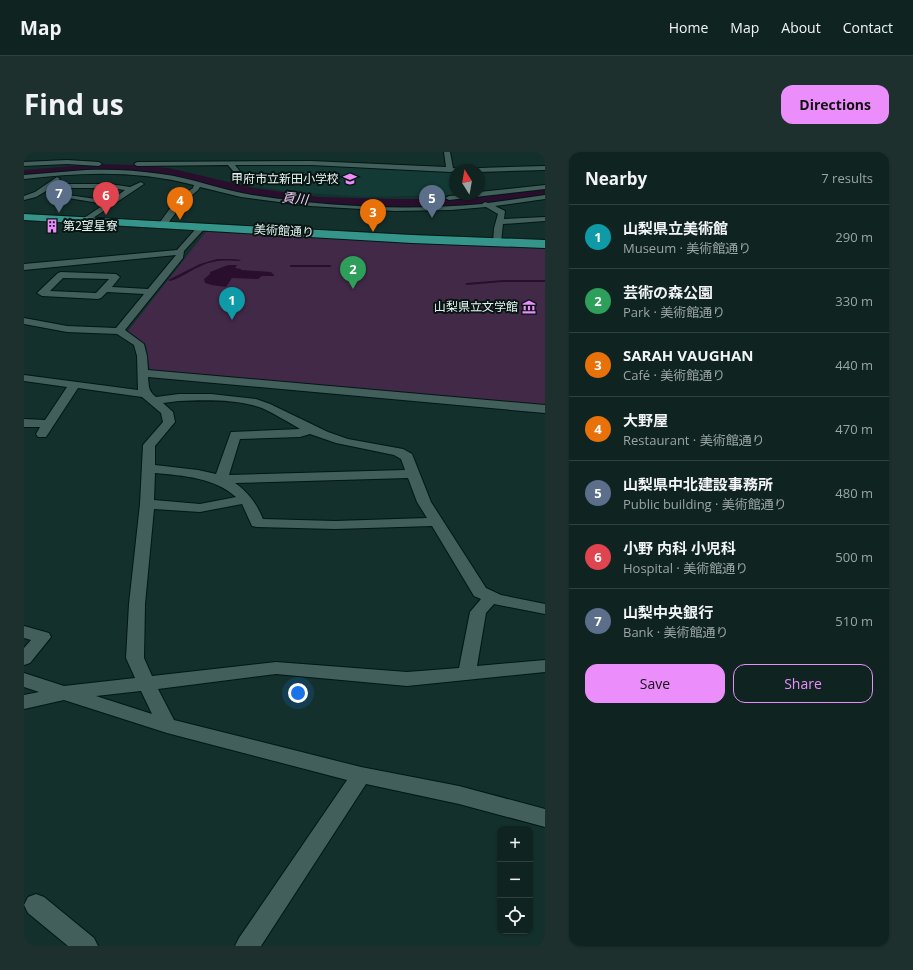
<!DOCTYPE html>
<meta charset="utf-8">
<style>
:root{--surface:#0f2421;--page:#1d302e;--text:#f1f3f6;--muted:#9ba4a5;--line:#2f413f;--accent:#eb8dfb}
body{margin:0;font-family:"Open Sans","Noto Sans JP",sans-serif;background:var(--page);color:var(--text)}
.controls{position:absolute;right:12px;bottom:12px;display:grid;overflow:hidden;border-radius:8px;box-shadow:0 1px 3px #0004}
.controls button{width:36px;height:36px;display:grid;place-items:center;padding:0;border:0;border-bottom:1px solid var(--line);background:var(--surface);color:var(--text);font:20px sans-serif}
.compass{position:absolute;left:425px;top:12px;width:36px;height:36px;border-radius:50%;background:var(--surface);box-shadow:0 1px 3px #0004;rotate:349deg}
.you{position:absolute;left:274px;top:541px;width:14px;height:14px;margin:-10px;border:3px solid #fff;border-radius:50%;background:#1a73e8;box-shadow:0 0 0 6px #1a73e833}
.badge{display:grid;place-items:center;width:26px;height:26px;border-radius:50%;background:var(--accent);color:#fff;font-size:13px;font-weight:700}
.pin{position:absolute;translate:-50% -33px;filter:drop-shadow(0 1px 2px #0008)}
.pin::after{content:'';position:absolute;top:21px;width:14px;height:12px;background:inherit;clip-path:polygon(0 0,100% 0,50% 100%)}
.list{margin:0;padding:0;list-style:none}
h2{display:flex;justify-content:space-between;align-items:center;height:52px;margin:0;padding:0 16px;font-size:17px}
h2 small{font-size:13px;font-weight:400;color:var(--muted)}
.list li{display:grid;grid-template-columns:26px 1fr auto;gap:12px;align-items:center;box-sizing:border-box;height:64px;padding:0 16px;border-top:1px solid var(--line)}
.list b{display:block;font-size:15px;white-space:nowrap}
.list p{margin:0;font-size:13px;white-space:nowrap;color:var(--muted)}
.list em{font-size:13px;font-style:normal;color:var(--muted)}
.actions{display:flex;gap:8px;padding:12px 16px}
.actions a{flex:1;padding:9px 0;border:1px solid var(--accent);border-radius:12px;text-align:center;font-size:14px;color:var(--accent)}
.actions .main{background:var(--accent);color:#111}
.icon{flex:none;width:22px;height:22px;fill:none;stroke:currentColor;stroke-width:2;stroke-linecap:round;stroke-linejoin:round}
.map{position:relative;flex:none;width:521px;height:794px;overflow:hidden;border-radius:12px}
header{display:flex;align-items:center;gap:24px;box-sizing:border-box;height:56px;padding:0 20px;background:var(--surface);border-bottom:1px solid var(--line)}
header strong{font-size:19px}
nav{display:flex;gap:22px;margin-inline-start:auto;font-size:14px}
.intro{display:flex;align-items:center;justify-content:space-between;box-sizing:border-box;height:96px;padding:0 24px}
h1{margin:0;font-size:28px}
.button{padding:10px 18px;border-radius:12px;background:var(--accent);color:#111;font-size:14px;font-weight:700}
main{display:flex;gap:24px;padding:0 24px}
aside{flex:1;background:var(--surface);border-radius:12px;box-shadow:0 1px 3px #0004}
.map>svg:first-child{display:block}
.built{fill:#133a35}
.green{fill:#432948}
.water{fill:#290f2d}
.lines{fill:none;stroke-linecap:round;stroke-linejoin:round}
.stream{fill:#290f2d;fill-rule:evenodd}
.river{fill:#290f2d;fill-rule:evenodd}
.street-casing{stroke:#001714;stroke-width:2}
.highway-casing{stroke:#001714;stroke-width:2}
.street{fill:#425f5b;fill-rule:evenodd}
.highway{fill:#36958a;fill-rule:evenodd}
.labels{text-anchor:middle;stroke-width:4;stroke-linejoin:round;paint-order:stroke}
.far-poi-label{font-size:12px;fill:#e5f5f2;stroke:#091513;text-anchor:end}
.far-street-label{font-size:12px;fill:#e5f5f2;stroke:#091513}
.far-water-label{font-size:13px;font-style:italic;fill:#f5cdfc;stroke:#091513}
</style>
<header>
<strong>Map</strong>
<nav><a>Home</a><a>Map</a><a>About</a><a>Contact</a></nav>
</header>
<div class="intro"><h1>Find us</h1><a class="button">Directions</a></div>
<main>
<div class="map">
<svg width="521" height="794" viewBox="0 0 521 794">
<rect width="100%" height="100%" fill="#14302c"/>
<path class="built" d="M209,12h53l169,6 -1,22 3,3 -91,2 -75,-5 -46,-8 1,-8z"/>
<path class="green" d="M184,77l337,18v160l-395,-36 -4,-26 -18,-14z"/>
<path class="water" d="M204,113h9l-2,3 6,1v1l30,2 3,3v1h-12l-4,3 -26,-1 -6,9 -14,-2 -7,-2 -1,-4 6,-5v-2z"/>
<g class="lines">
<path class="stream" d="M193,107h16l8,1 -2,1c-13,-1 -26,-1 -38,5 -10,4 -20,12 -31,15l-2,-1 32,-16z
M267,113h39l2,1 -2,1h-40v-2z
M479,128h42v2h-42l-36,3 -2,-1 2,-1z"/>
<path class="river" d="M72,12l37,1 36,3 85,20 65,9 74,2h55l97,-11v8l-97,12h-83l-53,-3 -38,-4 -40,-8 -58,-16 -25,-3 -55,-1 -72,5v-8z"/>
<g class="street-casing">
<path id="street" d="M420,0h6l3,16 10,2 -13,2 -139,-7h-76l13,17 -3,2 -2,-1 -15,-18 -91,1 -3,-2 3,-2 174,-1 135,6z
M43,8l32,2 3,2 -3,2 -32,-2 -43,2v-4z
M521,14v4l-66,2v-2h-3l3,-2z
M62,18c25,-1 50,0 75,4 31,4 61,16 91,21 76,12 154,16 230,9l3,-2 3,1 57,-8v4l-50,7 10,5 -1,8 41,-2v4l-42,3 -2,18 -4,2 -4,-2 1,-14 4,-14 -12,-7 -35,3 -56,1 -85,-5 -69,-9 -41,-10 -2,3 -15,13 -17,23h-6v-4l17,-23 16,-11 1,-3c-56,-15 -113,-13 -170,-6v-4z
M33,25l3,2 -5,5h55l20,3 11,-5 3,2 -57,38h-3v-4l21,-14 -49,-8 -2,-1v-2l56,8 15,-11 -15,-2h-59l-15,9 -12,3v-4l11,-4z
M521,33v4l-96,11 -4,-2 4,-2 30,-2v-2z
M176,72h6l1,2 -23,25 -1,7 -58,72 19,14 3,12 1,14 397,35v8l-397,-36c1,9 0,14 8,20l23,-3h32l45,5 14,5 58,28 20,7 55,10 9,5 19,48 55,86 15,7 44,9v10l-51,-10 -8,9 -9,53 68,-6v12l-138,14 -131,-12 -118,15 16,31 187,47 98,19 86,23v18l-86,-23 -93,-20 -105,162h-26l4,-8 108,-158 -180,-47 -103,-33 -40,9v-14l15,-3 -15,-5v-14l40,13 71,-8 -9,-20 3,-54 11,-100 3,-59 20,-23 -2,-9 -19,-16 -64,-9 -32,49h-8l-2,-3 4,-7h-16v-8l21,1 22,-33 -43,-6v-6l114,15 -1,-34 -3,-11 -17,-11 -50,-2 -43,-8v-6l43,8 49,2 28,-34 -37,-2 -6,6 -3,1 -56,-3 -5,-3 21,-20 3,-1 55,2 4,3 -8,10 36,2 28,-34 -152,15v-6l153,-14zM39,126l46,1 -13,14 -46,-2zM155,249c26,-1 58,-2 83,7 13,6 26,14 38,21l-69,3 -15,42 -18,-4 -43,-5v-19l20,-24 -2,-10 -10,-9zM286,282l26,9 58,12 7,4 4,11 -176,5 11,-36 60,-2zM131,321c29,3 58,4 81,24l-36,7 -46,-4zM384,326l9,24 10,16 -92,3 -72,-2c-7,-16 -14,-26 -28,-36zM218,352l10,22 5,1 78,2 97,-3 42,70 7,3 -11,13 -11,56 -52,4 -131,-10 -124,14 -8,-18 1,-54 9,-95 46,3zM117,539l11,23 -56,-18z
M0,474l25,7 2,4 -21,26 -6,2v-17l7,-8 -7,-2z
M12,742l8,3 50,41 4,8h-30l-40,-33 -4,-8 4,-8z"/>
</g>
<g class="highway-casing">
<path id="highway" d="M0,62l388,21 133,5v8l-133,-5 -388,-23z"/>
</g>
<use href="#street" class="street"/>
<use href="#highway" class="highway"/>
</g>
<defs>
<g id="school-bare" transform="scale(1.08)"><path d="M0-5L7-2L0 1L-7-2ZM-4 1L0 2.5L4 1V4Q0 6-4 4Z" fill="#eb8dfb" stroke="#091513" stroke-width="2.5" paint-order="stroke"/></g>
<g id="building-bare" transform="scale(1.08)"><path d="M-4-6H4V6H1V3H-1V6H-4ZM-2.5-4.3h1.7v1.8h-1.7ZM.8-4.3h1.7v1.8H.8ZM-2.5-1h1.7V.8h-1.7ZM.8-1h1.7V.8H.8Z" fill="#eb8dfb" stroke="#091513" stroke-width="2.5" paint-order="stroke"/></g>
<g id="museum-bare" transform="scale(1.08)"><path d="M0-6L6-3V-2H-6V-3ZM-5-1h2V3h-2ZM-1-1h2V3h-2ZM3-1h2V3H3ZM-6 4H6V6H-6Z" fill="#eb8dfb" stroke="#091513" stroke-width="2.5" paint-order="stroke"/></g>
</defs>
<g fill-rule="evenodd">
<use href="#school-bare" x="326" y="27"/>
<use href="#building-bare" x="28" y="74"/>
<use href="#museum-bare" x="505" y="155"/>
</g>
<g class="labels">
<g class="far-poi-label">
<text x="315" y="31">甲府市立新田小学校</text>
<text x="39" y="78" text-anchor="start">第2望星寮</text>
<text x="494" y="159">山梨県立文学館</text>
</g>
<g class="far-street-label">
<text transform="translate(260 79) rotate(3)" y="4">美術館通り</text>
</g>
<g class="far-water-label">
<text transform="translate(271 46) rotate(6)" y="5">貢川</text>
</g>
</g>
</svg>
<div class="controls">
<button>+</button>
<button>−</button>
<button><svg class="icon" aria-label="locate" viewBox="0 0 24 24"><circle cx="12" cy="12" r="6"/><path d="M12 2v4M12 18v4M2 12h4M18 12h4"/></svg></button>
</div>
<svg class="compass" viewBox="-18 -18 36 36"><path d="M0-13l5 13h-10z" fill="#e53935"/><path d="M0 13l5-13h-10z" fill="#9ba4a5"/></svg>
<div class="you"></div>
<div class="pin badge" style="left:208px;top:168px;background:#0f9aa8">1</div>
<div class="pin badge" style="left:329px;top:137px;background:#2e9e5b">2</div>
<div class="pin badge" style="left:349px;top:80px;background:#e8710a">3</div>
<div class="pin badge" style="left:156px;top:68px;background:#e8710a">4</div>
<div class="pin badge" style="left:408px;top:66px;background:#5c6f8a">5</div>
<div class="pin badge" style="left:82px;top:63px;background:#e0444e">6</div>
<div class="pin badge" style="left:35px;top:61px;background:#5c6f8a">7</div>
</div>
<aside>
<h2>Nearby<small>7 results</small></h2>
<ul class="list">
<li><span class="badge" style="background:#0f9aa8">1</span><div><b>山梨県立美術館</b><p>Museum · 美術館通り</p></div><em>290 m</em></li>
<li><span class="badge" style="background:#2e9e5b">2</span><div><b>芸術の森公園</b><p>Park · 美術館通り</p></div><em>330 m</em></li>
<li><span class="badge" style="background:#e8710a">3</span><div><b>SARAH VAUGHAN</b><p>Café · 美術館通り</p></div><em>440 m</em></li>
<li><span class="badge" style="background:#e8710a">4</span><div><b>大野屋</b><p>Restaurant · 美術館通り</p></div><em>470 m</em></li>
<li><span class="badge" style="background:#5c6f8a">5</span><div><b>山梨県中北建設事務所</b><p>Public building · 美術館通り</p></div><em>480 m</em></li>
<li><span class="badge" style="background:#e0444e">6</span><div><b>小野 内科 小児科</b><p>Hospital · 美術館通り</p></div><em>500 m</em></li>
<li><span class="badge" style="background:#5c6f8a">7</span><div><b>山梨中央銀行</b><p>Bank · 美術館通り</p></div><em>510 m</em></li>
</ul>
<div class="actions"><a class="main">Save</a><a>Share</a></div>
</aside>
</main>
